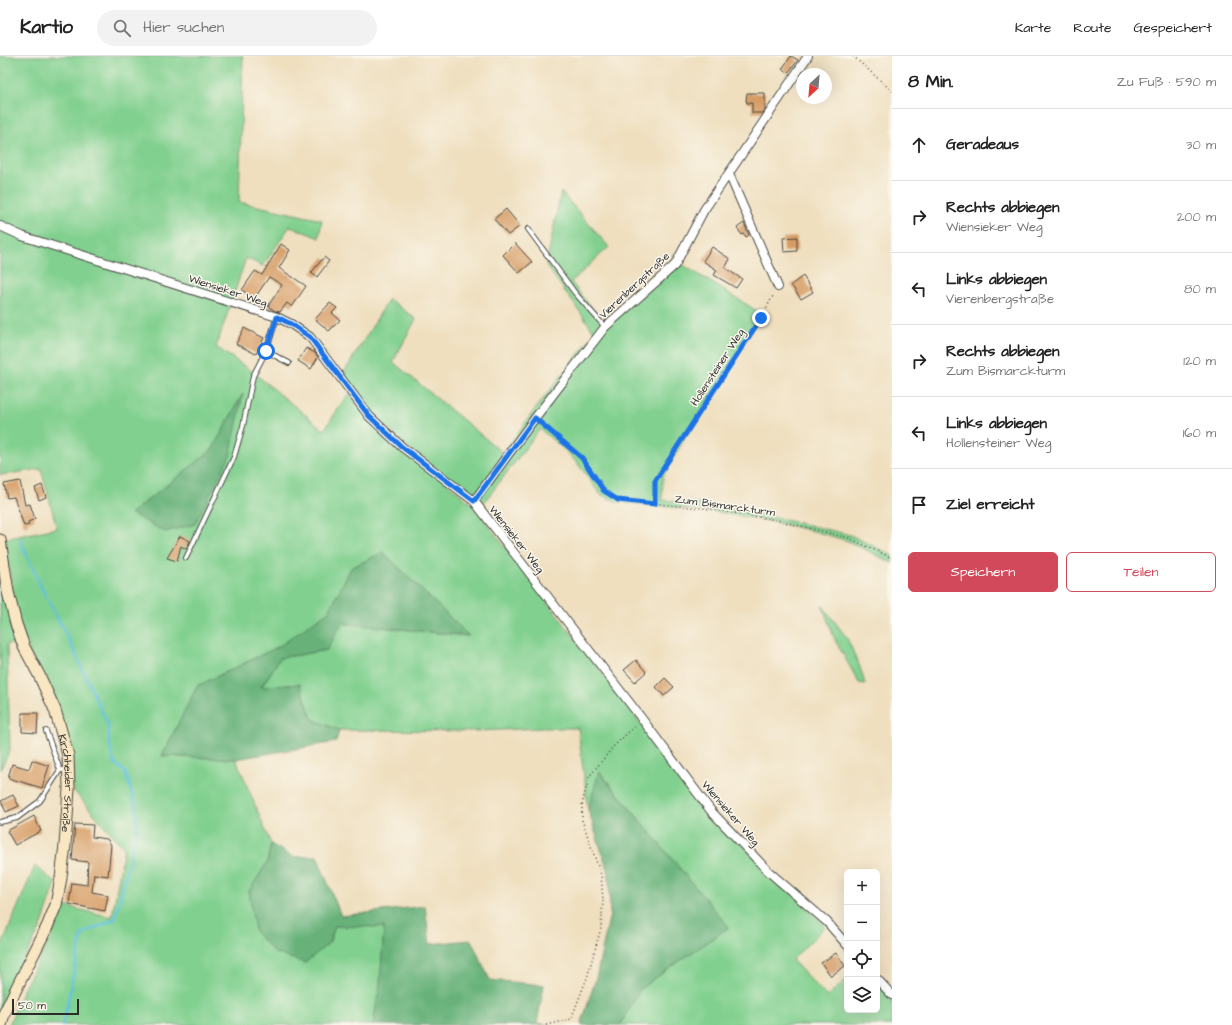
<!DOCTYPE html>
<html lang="de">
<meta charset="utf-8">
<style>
:root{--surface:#fff;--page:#f2f2f2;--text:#222;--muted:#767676;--line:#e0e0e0;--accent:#d1495b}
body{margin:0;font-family:"Architects Daughter",sans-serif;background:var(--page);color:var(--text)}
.controls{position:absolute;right:12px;bottom:12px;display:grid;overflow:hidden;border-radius:6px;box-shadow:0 4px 16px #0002}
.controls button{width:36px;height:36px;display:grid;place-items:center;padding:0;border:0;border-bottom:1px solid var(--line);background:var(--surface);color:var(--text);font:20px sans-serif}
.compass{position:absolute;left:796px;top:12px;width:36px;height:36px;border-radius:50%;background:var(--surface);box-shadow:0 4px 16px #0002;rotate:206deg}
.scale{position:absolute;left:12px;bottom:10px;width:67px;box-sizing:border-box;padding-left:4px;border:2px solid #2b2b2b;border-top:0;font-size:11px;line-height:14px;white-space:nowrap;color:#2b2b2b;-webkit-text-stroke:3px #fbf7ec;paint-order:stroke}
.stop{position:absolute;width:12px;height:12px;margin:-9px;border:3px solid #1a73e8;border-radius:50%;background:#fff}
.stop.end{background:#1a73e8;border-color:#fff;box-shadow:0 1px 4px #0008}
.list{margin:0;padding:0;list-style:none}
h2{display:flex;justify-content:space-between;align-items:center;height:52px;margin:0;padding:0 16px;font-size:17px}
h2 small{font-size:13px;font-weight:400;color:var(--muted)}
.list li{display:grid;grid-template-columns:26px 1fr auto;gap:12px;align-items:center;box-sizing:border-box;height:72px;padding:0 16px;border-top:1px solid var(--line)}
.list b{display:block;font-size:15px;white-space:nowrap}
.list p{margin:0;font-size:13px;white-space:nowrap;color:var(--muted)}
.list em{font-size:13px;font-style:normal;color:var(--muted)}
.actions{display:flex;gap:8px;padding:12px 16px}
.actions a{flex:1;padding:9px 0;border:1px solid var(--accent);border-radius:6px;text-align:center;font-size:14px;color:var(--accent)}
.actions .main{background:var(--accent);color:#fff}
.icon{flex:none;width:22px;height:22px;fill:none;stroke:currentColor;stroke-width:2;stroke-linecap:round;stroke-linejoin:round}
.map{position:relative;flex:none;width:892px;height:969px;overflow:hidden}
header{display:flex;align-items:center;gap:24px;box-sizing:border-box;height:56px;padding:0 20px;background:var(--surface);border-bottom:1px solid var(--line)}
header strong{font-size:19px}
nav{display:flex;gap:22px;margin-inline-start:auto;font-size:14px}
.search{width:280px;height:36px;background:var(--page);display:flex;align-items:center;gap:10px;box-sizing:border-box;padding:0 14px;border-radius:22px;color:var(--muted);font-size:15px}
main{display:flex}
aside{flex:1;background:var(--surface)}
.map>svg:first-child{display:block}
.green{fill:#81d08f;stroke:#567e5d;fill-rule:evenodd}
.forest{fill:#68b27a;stroke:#4a6e52}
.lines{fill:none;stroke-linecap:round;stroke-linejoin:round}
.stream{stroke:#61c1e0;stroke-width:2.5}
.building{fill:#d79c65}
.lane-casing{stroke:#484641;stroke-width:6}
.street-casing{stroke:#484641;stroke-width:10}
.secondary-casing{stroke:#484641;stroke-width:13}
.path{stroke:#484641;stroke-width:1.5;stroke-dasharray:1 3;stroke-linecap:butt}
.lane{stroke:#fff;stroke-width:4}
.street{stroke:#fff;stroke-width:8}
.secondary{stroke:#f9e7c3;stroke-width:11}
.route{stroke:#1a73e8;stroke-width:5}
.labels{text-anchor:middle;stroke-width:3;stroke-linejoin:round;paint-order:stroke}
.street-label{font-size:11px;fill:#2b2b2b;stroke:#fbf7ec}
</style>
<header>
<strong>Kartio</strong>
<div class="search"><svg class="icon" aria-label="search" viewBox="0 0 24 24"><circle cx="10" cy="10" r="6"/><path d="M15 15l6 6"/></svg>Hier suchen</div>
<nav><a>Karte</a><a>Route</a><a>Gespeichert</a></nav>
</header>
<main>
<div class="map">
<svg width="892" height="969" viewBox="0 0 892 969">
<rect width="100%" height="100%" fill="#fbf7ec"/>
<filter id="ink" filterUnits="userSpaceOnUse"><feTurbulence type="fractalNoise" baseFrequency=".025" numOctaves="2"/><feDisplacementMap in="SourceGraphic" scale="8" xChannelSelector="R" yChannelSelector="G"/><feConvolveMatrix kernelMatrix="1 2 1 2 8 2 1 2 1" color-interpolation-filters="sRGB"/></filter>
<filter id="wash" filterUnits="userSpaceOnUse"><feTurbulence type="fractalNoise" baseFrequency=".012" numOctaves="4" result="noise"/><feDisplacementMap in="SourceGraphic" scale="16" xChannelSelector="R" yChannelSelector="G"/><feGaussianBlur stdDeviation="0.9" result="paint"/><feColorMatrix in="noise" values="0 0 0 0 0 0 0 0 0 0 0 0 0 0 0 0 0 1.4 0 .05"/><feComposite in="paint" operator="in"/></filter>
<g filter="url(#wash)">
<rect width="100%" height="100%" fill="#efdfbf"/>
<path class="green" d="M0,0h243l-4,146 83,18 -3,18 -29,-12 -27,40 -17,-8 -30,89 33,22 75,61 25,-37 16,21 107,90 237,308 117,114 -34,34 35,37 20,-18v31h30v-28l15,16v27h-272l21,-37 87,-61 -128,-155 -12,38 -10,-82h-37l-61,3 -141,-1 -27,-10 -12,-36 -39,4 19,-30 47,-8 15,-27 126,13 -85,-84 -32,16 -22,43 -49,35 -83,40 -35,70 74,3 35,85 -4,19 -18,28 80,52 6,-17 49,1 -4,57 -7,41h-364l14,-35 31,-60 6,-25 52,12 12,-69 -52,-59 -1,-33 -53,-133 -14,-84 53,-11 -16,-59 -41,6zM242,339l-47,129 -64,-10 81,-64z
M561,136l48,55 -38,35 33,42 76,-61 82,51 -86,139 -13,23 -1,24 48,5 66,13 45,10 29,7 42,20v8l-44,-22 -31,-9 -42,-10 -64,-11 -94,-9 -17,-8 -22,-30 -13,-14 -25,-21 -58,76 -10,-10 -66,-49 -31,-30 -32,-42 46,-75 27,20 -23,43 110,91 33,-45 59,-75 -49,-68z
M0,506l18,82h-11l3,106 -10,20z
M822,549l25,33 13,29 5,17 -6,-1 -24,-43z
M35,810l21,17 -15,44 -29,55 -12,32v-65z"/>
<path class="forest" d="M243,338l-13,62 -35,68 -30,8 -34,-19 81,-63z
M383,496l86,84 -127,-13 -15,27 -47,8 -19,29 39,-3 12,35 27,11 -3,12 -100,17 -74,-3 35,-70 83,-40 49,-35 22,-43z
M599,716l130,155 -88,61 -21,37h-39l15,-47 14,-64 -1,-40 -21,-64z
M271,788l22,13 24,-1 24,60 84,-10 5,38 41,-4 19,40 54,5 -7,38 13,2h-177l7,-41 4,-57 -49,-1 -6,17 -24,20 -30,-10 -20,-21 -6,-41 18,-28z"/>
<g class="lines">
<path class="stream" d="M20,484l21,47 26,49 41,89 1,17 5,21 11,9 11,34 1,23 -22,90 -33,15 -17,81 -3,10"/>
</g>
<g id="blocks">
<path class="building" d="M791,0l7,4 -10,13 -6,-4z
M747,37h18v17l-2,3h-11v-10h-5v-2h-1z
M506,153l14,17 -12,9 -14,-16z
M744,167l5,12 -3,2 -2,-3 -2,1 -5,-7z
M797,181v14l-13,1 -1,-14z
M515,187l17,19 -13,11 -16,-18z
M281,188l9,6 -11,18 27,18 -14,21 -5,-4 -7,9 -5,-1 -7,-5 14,-21 -13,-8 -15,22 -12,-9 13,-19 7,4z
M712,191l18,12 -5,9 17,11 -6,9 -22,-13 3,-5 -14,-9z
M324,201l5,4 -12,16 -6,-4z
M803,220l10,16 -12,7 -10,-14z
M330,247l7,5 -5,5 8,7 -11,11 -14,-12z
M244,272l20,10 -8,16 -20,-10z
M306,292l9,5 3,4 -7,12 -13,-8z
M20,425l5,24 5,-1 5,15 -7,3 1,3 -5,1 -10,-29 -7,1 -3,-14z
M42,429l4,12 -7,3 -4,-12z
M180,480l10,5 -4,8 -5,-3 -4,15 -10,-3z
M636,604l10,12 -11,10 -11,-12z
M665,622l9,9 -10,9 -8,-9z
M22,657h16l-1,20 -15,-1z
M32,704l17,6 -7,22 -34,-10 4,-14 17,5z
M13,739l6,11 -13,6 -5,-11z
M34,760l7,15 -26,14 -8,-14z
M75,768l18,1 -1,12 15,2 4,6 -3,31 -14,-2 -2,18 16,3 -3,16 -36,-7 3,-21 15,2 1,-23 -16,-2z
M836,897l9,13 -14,10 -10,-13z"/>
</g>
</g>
<g filter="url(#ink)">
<use href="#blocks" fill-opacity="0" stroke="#484641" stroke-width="1"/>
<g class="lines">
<g class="lane-casing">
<path id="lane" d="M528,173l47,64 30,34
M266,295l23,12
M186,502l48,-101 9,-31 10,-50 13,-25 11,-34
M46,675l14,39
M0,766l17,-4 23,-17 20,-31h7"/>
</g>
<g class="street-casing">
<path id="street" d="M729,118l49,113
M0,170l22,10 255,81 14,7 19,13 59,79 33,31 72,54 168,218 69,92 57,60 59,51 20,23
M474,445l61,-83 70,-91 70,-62 29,-55 104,-154
M877,923l15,16"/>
</g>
<g class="secondary-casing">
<g id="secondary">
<path id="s1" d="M0,484l8,52 8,32 8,23 15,28 16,35 13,45 1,34 -4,56 -4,33 -5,27 -9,22 -30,60 -13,27 -3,11"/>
</g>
</g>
<path class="path" d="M853,0l39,35
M541,367l41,35 22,33 14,9 93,9 65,11 73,18 43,20
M655,447v-22l106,-163 13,-24
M546,969l25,-6 16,-41 14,-50 2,-28 -2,-25 -19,-55v-16l7,-27 24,-30 23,-22"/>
<use href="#lane" class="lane"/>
<use href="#street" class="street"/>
<use href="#secondary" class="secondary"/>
</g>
</g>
<g class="lines" filter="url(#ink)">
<path class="route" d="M266,295l11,-34 14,7 19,13 59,79 33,31 72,54 61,-83 47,40 22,33 14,9 37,4v-23l106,-163"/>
</g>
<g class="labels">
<g class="street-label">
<text transform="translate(634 229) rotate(-43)" y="4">Vierenbergstraße</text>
<text transform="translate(228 234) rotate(18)" y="4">Wiensieker Weg</text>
<text transform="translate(717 311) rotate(-57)" y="4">Hollensteiner Weg</text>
<text transform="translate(725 449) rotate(8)" y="4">Zum Bismarckturm</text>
<text transform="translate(517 483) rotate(52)" y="4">Wiensieker Weg</text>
<text dy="4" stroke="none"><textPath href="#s1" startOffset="255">Kirchheider Straße</textPath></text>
<text transform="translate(731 757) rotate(49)" y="4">Wiensieker Weg</text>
</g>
</g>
</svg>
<div class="controls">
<button>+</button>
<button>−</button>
<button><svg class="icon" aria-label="locate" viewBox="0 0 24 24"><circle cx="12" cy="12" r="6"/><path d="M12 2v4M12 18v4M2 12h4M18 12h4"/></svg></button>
<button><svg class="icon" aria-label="layers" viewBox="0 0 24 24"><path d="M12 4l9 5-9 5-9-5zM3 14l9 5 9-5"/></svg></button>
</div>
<svg class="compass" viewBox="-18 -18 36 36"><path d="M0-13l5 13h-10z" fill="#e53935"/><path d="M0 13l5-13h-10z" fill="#767676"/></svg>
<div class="scale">50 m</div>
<div class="stop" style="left:266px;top:295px"></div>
<div class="stop end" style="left:761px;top:262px"></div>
</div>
<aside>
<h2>8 Min.<small>Zu Fuß · 590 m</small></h2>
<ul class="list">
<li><svg class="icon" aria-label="ahead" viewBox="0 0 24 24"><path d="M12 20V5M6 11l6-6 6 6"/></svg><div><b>Geradeaus</b></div><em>30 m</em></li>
<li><svg class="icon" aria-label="right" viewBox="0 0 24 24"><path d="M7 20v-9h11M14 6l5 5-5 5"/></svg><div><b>Rechts abbiegen</b><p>Wiensieker Weg</p></div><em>200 m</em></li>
<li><svg class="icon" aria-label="left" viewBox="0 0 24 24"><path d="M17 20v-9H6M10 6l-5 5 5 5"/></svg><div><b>Links abbiegen</b><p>Vierenbergstraße</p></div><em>80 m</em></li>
<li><svg class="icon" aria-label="right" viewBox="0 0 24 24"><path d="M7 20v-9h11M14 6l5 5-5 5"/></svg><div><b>Rechts abbiegen</b><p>Zum Bismarckturm</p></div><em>120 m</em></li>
<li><svg class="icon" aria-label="left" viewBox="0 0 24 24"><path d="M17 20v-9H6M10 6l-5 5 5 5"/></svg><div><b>Links abbiegen</b><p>Hollensteiner Weg</p></div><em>160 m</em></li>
<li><svg class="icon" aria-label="arrive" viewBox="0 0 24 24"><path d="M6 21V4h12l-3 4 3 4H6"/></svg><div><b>Ziel erreicht</b></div></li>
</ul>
<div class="actions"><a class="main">Speichern</a><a>Teilen</a></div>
</aside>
</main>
